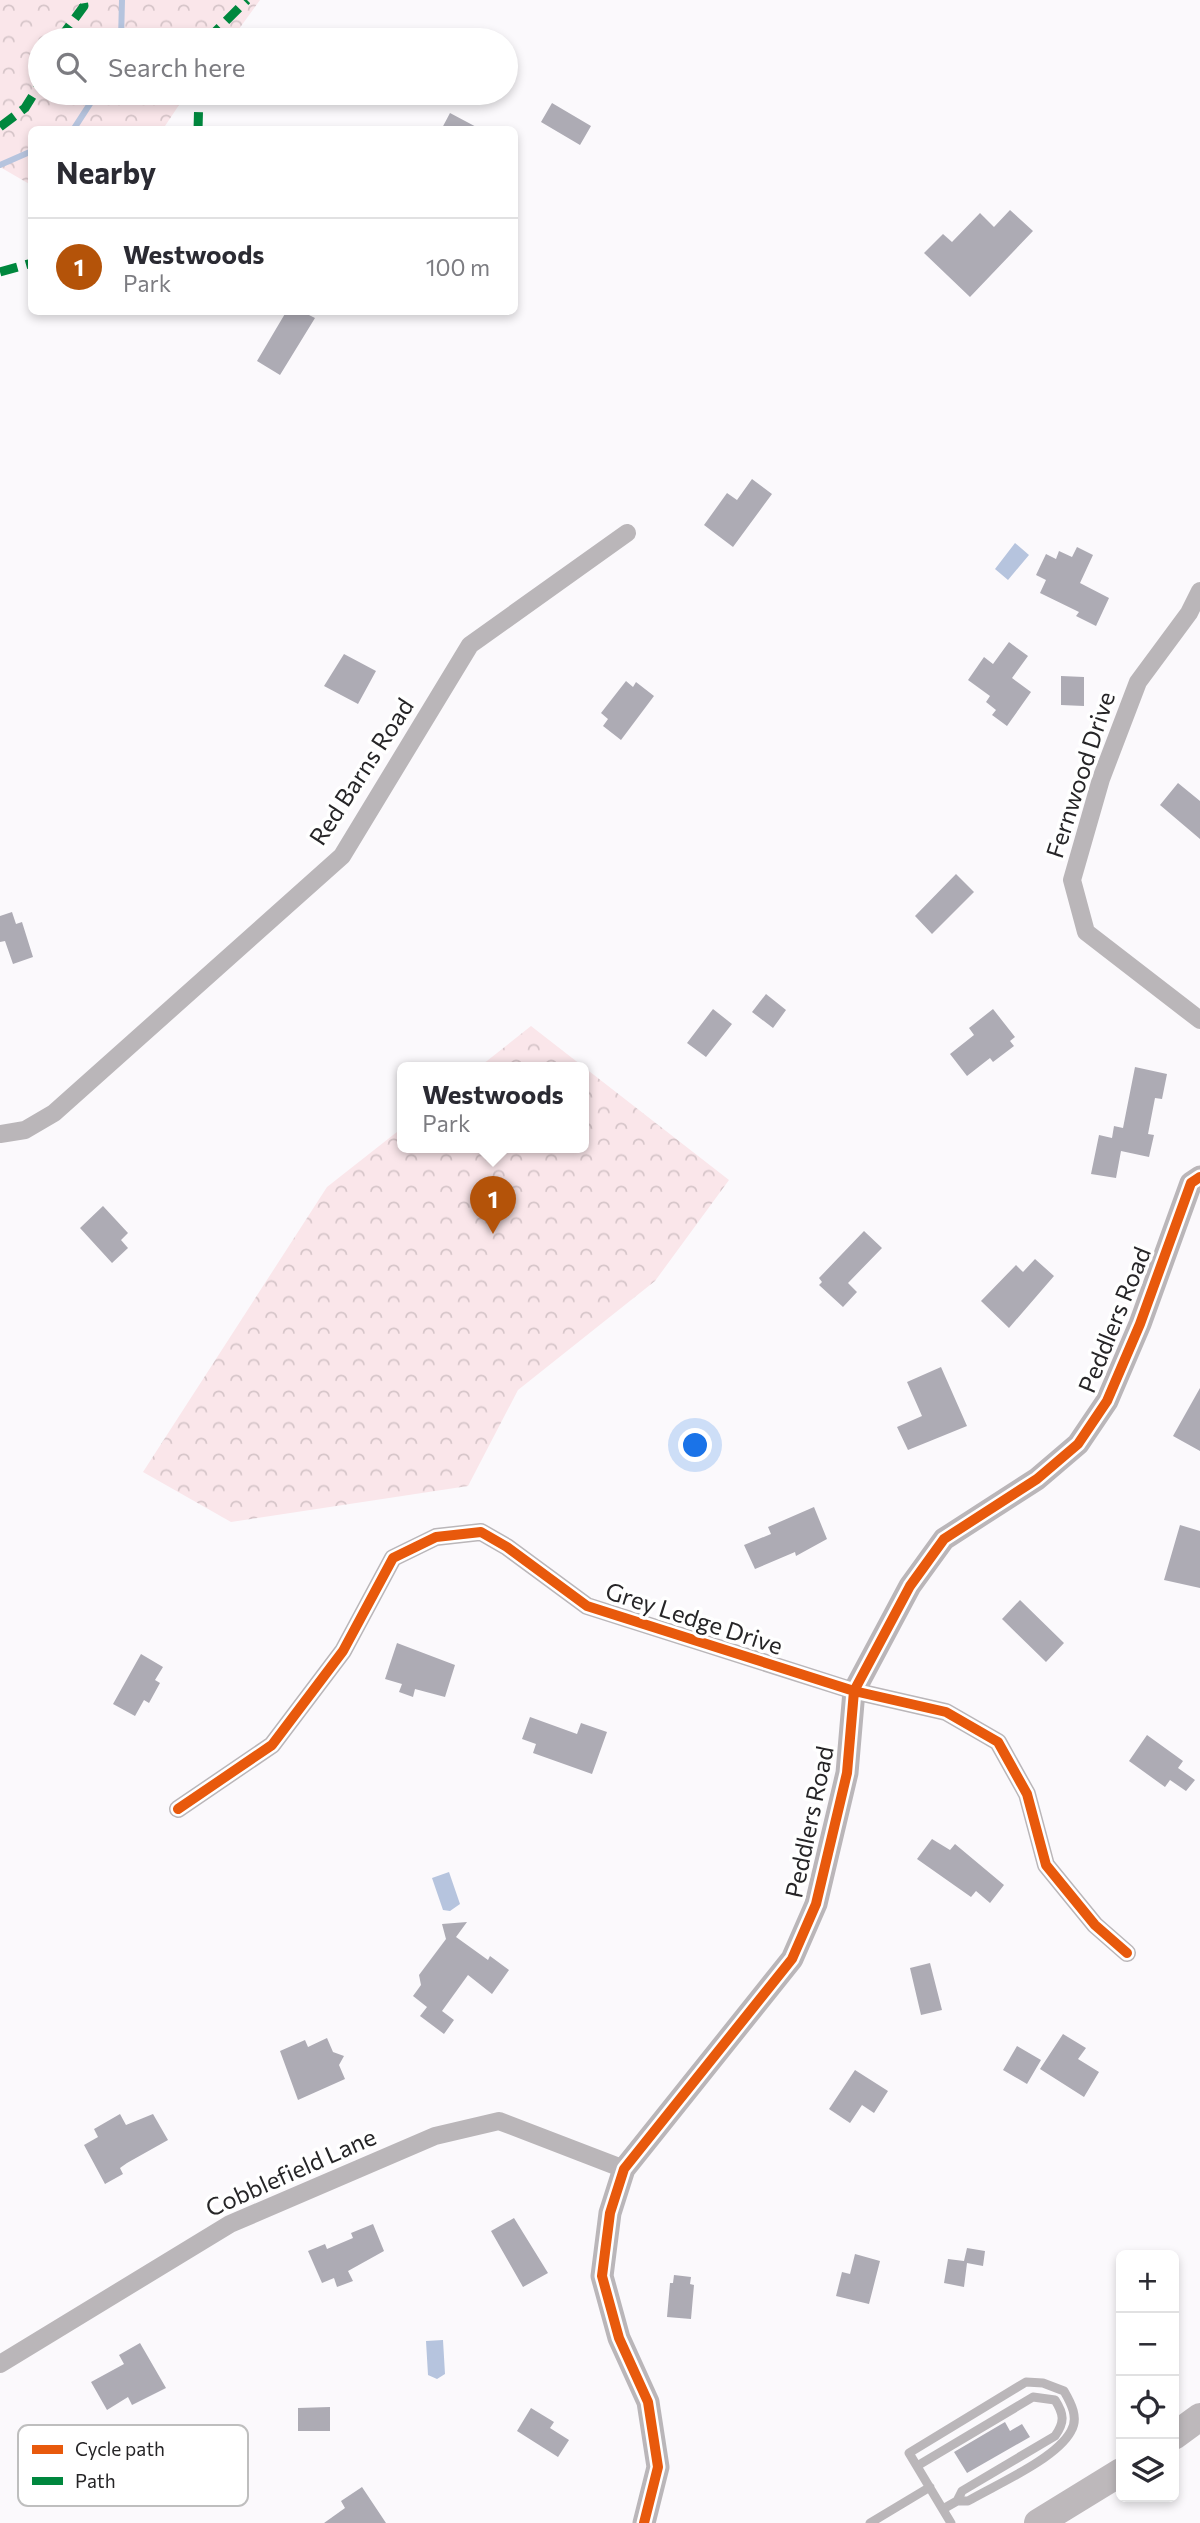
<!DOCTYPE html>
<meta charset="utf-8">
<style>
:root{--surface:#fff;--page:#f2f2f3;--text:#2b2b33;--muted:#7c7c81;--line:#e1e1e2;--accent:#b45309}
body{margin:0;font-family:Commissioner,sans-serif;background:var(--page);color:var(--text)}
.controls{position:absolute;right:21px;bottom:21px;display:grid;overflow:hidden;border-radius:10px;box-shadow:0 4px 10px #0003}
.controls button{width:63px;height:63px;display:grid;place-items:center;padding:0;border:0;border-bottom:2px solid var(--line);background:var(--surface);color:var(--text);font:35px sans-serif}
.you{position:absolute;left:696px;top:1446px;width:24px;height:24px;margin:-18px;border:5px solid #fff;border-radius:50%;background:#1a73e8;box-shadow:0 0 0 10px #1a73e833}
.badge{display:grid;place-items:center;width:46px;height:46px;border-radius:50%;background:var(--accent);color:#fff;font-size:23px;font-weight:700}
.pin{position:absolute;translate:-50% -58px;filter:drop-shadow(0 2px 4px #0008)}
.pin::after{content:'';position:absolute;top:37px;width:24px;height:21px;background:inherit;clip-path:polygon(0 0,100% 0,50% 100%)}
.popup{position:absolute;left:397px;top:1062px;width:192px;height:91px;box-sizing:border-box;display:grid;place-content:center;border-radius:10px;background:var(--surface);filter:drop-shadow(0 2px 5px #0005);font-size:23px;white-space:nowrap;color:var(--muted)}
.popup b{font-size:26px;color:var(--text)}
.popup::after{content:'';position:absolute;left:50%;top:100%;margin-left:-14px;border:14px solid transparent;border-top-color:var(--surface)}
.list{margin:0;padding:0;list-style:none}
h2{display:flex;justify-content:space-between;align-items:center;height:91px;margin:0;padding:0 28px;font-size:30px}
h2 small{font-size:23px;font-weight:400;color:var(--muted)}
.list li{display:grid;grid-template-columns:46px 1fr auto;gap:21px;align-items:center;box-sizing:border-box;height:98px;padding:0 28px;border-top:2px solid var(--line)}
.list b{display:block;font-size:26px;white-space:nowrap}
.list p{margin:0;font-size:23px;white-space:nowrap;color:var(--muted)}
.list em{font-size:23px;font-style:normal;color:var(--muted)}
.icon{flex:none;width:38px;height:38px;fill:none;stroke:currentColor;stroke-width:2;stroke-linecap:round;stroke-linejoin:round}
.map{position:relative;flex:none;width:1200px;height:2523px;overflow:hidden}
.search{position:absolute;background:var(--surface);box-shadow:0 4px 10px #0003;left:28px;top:28px;width:490px;height:77px;display:flex;align-items:center;gap:18px;box-sizing:border-box;padding:0 24px;border-radius:38px;color:var(--muted);font-size:26px}
.panel{position:absolute;background:var(--surface);box-shadow:0 4px 10px #0003;left:28px;top:126px;width:490px;height:189px;border-radius:10px}
.map>svg:first-child{display:block}
.park{fill:url(#park-crowns)}
.water{fill:#b6c4de}
.lines{fill:none;stroke-linecap:round;stroke-linejoin:round}
.stream{stroke:#b6c4de;stroke-width:6}
.building{fill:#adabb4}
.service{stroke:#bab6b9;stroke-width:9}
.minor{stroke:#bab6b9;stroke-width:18}
.tertiary{stroke:#bab6b9;stroke-width:23}
.primary{stroke:#bdb8bb;stroke-width:28}
.quiet{stroke:#00873e;stroke-width:9;stroke-dasharray:18 9;stroke-linecap:butt}
.cycleway-casing{stroke:#fff;stroke-width:15}
.cycleway{stroke:#e8590c;stroke-width:10}
.labels{text-anchor:middle;stroke-width:7;stroke-linejoin:round;paint-order:stroke}
.street-label{font-size:24px;fill:#262527;stroke:#fff}
.key{fill:#fff;stroke:#bebebe;stroke-width:2}
.key-label{font-size:19px;fill:#262527}
</style>
<div class="map">
<svg width="1200" height="2523" viewBox="0 0 1200 2523">
<defs>
<pattern id="park-crowns" width="20" height="18" patternUnits="userSpaceOnUse" patternTransform="scale(1.75)"><rect width="20" height="18" fill="#fae6ea"/><path d="M2 6a3 3 0 1 1 6 0M12 15a3 3 0 1 1 6 0" fill="none" stroke="#d6c5c9"/></pattern>
</defs>
<rect width="100%" height="100%" fill="#fbf9fc"/>
<path class="park" d="M0,0h260l-29,40h-191v53h147l-24,36 -131,1 -1,55 -31,-18z
M531,1026l198,154 -74,101 -137,109 -50,96 -237,36 -88,-50 184,-285 75,-59v20h182v-80h-106z"/>
<path class="water" d="M1015,543l14,12 -21,25 -13,-11z
M449,1872l11,32 -10,7 -7,-1 -11,-32z
M443,2340l2,34 -8,5 -9,-4 -2,-34z"/>
<g class="lines">
<path class="stream" d="M121,40l1,-40
M73,130l24,-37
M0,165l32,-14"/>
</g>
<path class="building" d="M552,103l39,23 -11,19 -39,-23z
M450,113l32,17h-41z
M1010,210l23,21 -63,66 -46,-44 19,-19 9,8 28,-29 14,14z
M286,312h17l12,6 -35,57 -23,-14z
M752,479l20,15 -39,53 -29,-22 23,-32 10,7z
M1077,547l16,8 -13,28 29,15 -13,28 -20,-10 3,-4 -39,-19 6,-13 -10,-5 10,-21 10,5 3,-8 13,6z
M1009,642l19,14 -16,22 19,14 -24,34 -15,-11 4,-5 -10,-8 4,-6 -22,-16 16,-23 9,7z
M344,654l32,17 -18,33 -34,-18z
M1061,676l23,1v29l-23,-1z
M626,681l7,6 3,-5 18,14 -33,44 -18,-14 5,-7 -7,-6z
M1178,783l22,18v38l-40,-34z
M956,874l18,18 -42,42 -17,-18z
M12,912l4,12 6,-2 11,35 -20,7 -8,-23 -5,1v-26z
M766,994l20,16 -13,18 -21,-16z
M713,1009l19,15 -26,33 -19,-14z
M993,1009l22,28 -5,4 4,5 -21,16 -3,-4 -23,18 -17,-22 24,-19 -5,-7z
M1135,1067l32,7 -5,25 -7,-1 -7,36 6,1 -5,22 -28,-6 -5,27 -25,-4 8,-39 13,3 2,-12 9,2z
M103,1206l25,27 -7,7 7,8 -16,15 -32,-35z
M864,1231l18,17 -34,35 9,9 -14,15 -24,-22 3,-3 -3,-4z
M1035,1259l19,17 -45,52 -28,-27 35,-36 7,7z
M941,1367l26,59 -59,24 -11,-23 25,-11 -15,-34z
M1200,1388v63l-27,-15z
M814,1507l13,32 -31,17 -1,-4 -40,17 -11,-24 27,-11 -3,-7z
M1180,1525l20,6v57l-36,-8z
M1020,1600l44,43 -18,19 -44,-43z
M397,1643l58,22 -10,32 -30,-8 -2,8 -14,-5 3,-8 -17,-5z
M141,1654l22,13 -8,13 5,3 -11,20 -5,-3 -9,16 -22,-12z
M530,1717l47,17 4,-11 26,9 -15,42 -59,-21 3,-9 -14,-5z
M1147,1735l36,26 -5,7 17,12 -9,11 -16,-11 -5,7 -36,-26z
M932,1839l18,11 5,-6 49,41 -14,18 -14,-12 -5,6 -54,-38z
M467,1922l-11,15 32,23 2,-4 19,14 -17,24 -24,-19 -26,36 12,9 -10,14 -24,-18 7,-9 -14,-11 8,-11 -2,-10 27,-36 -4,-15z
M930,1963l12,47 -21,5 -11,-47z
M1063,2034l23,14 -8,11 21,13 -15,25 -44,-28z
M327,2038l6,14 11,4 -5,9 6,14 -47,21 -18,-49 25,-11 3,7z
M1017,2046l24,14 -14,24 -24,-14z
M855,2070l33,21 -14,22 -12,-8 -12,18 -21,-14z
M120,2114l6,11 27,-11 15,26 -41,23 -7,5 3,6 -18,10 -21,-39 14,-8 -4,-8z
M514,2218l34,55 -25,14 -32,-56z
M373,2224l11,27 -36,20 5,10 -16,6 -3,-9 -12,5 -14,-32 17,-7 2,5 26,-11 -2,-5z
M967,2248l18,3 -2,15 -16,-3 -3,24 -20,-4 4,-24 16,2z
M855,2254l25,7 -11,43 -33,-8 6,-24 8,2z
M674,2275l17,2 -1,7 4,1 -3,34 -24,-2 3,-34h3z
M140,2343l26,45 -34,17 -4,-8 -21,13 -16,-28 33,-18 -5,-9z
M330,2407v24h-32v-23z
M531,2408l23,14 -4,6 19,12 -11,17 -41,-26z
M1005,2422l5,9 12,-7 8,13 -63,36 -13,-21z
M362,2487l24,36h-62l21,-15 -4,-7z"/>
<g class="lines">
<path class="service" d="M917,2466l116,-69 22,3c9,14 10,22 0,36l-93,55 -5,10
M943,2509l14,-8h11c27,-16 88,-42 103,-70 8,-13 0,-28 -7,-40l-21,-8 -17,-1 -117,71 42,70
M870,2523l60,-36"/>
<path class="minor" d="M1200,591l-11,22 -51,69 -37,97 -29,101 14,52 114,88
M0,1134l25,-4 29,-17 288,-257 128,-211 157,-112
M178,1809l94,-64 71,-94 50,-93 43,-21 45,-5 26,15 80,59 267,85 92,21 52,30 29,52 19,71 49,60 32,28
M0,2364l230,-140 205,-88 64,-15 125,48"/>
<path class="tertiary" d="M644,2523l14,-56 -10,-65 -29,-64 -17,-62 8,-63 14,-44 168,-210 24,-55 31,-131 7,-82 56,-105 34,-47 93,-60 41,-35 29,-43 33,-77 51,-141 9,-6"/>
<path class="primary" d="M1174,2436l26,-19
M1038,2523l83,-51"/>
<path class="quiet" d="M59,40l25,-34 -1,-6
M207,40l40,-40
M0,127l25,-19 15,-24
M198,130l1,-37
M0,272l32,-9"/>
<g class="cycleway-casing">
<path id="cycleway" d="M178,1809l94,-64 71,-94 50,-93 43,-21 45,-5 26,15 80,59 267,85 92,21 52,30 29,52 19,71 49,60 32,28
M644,2523l14,-56 -10,-65 -29,-64 -17,-62 8,-63 14,-44 168,-210 24,-55 31,-131 7,-82 56,-105 34,-47 93,-60 41,-35 29,-43 33,-77 51,-141 9,-6"/>
</g>
<use href="#cycleway" class="cycleway"/>
</g>
<g class="labels">
<g class="street-label">
<text transform="translate(362 772) rotate(-57)" y="8">Red Barns Road</text>
<text transform="translate(1081 775) rotate(-72)" y="8">Fernwood Drive</text>
<text transform="translate(1115 1320) rotate(-68)" y="8">Peddlers Road</text>
<text transform="translate(694 1619) rotate(18)" y="8">Grey Ledge Drive</text>
<text transform="translate(810 1822) rotate(-78)" y="8">Peddlers Road</text>
<text transform="translate(291 2173) rotate(-24)" y="8">Cobblefield Lane</text>
</g>
</g>
<rect x="18" y="2425" width="230" height="81" rx="10" class="key"/>
<rect x="32" y="2445" width="31" height="9" fill="#e8590c"/>
<rect x="32" y="2477" width="31" height="8" fill="#00873e"/>
<g class="key-label">
<text x="75" y="2456">Cycle path</text>
<text x="75" y="2488">Path</text>
</g>
</svg>
<div class="controls">
<button>+</button>
<button>−</button>
<button><svg class="icon" aria-label="locate" viewBox="0 0 24 24"><circle cx="12" cy="12" r="6"/><path d="M12 2v4M12 18v4M2 12h4M18 12h4"/></svg></button>
<button><svg class="icon" aria-label="layers" viewBox="0 0 24 24"><path d="M12 4l9 5-9 5-9-5zM3 14l9 5 9-5"/></svg></button>
</div>
<div class="you"></div>
<div class="pin badge" style="left:493px;top:1234px">1</div>
<div class="popup"><b>Westwoods</b>Park</div>
<div class="search"><svg class="icon" aria-label="search" viewBox="0 0 24 24"><circle cx="10" cy="10" r="6"/><path d="M15 15l6 6"/></svg>Search here</div>
<section class="panel">
<h2>Nearby<small></small></h2>
<ul class="list">
<li><span class="badge">1</span><div><b>Westwoods</b><p>Park</p></div><em>100 m</em></li>
</ul>
</section>
</div>
